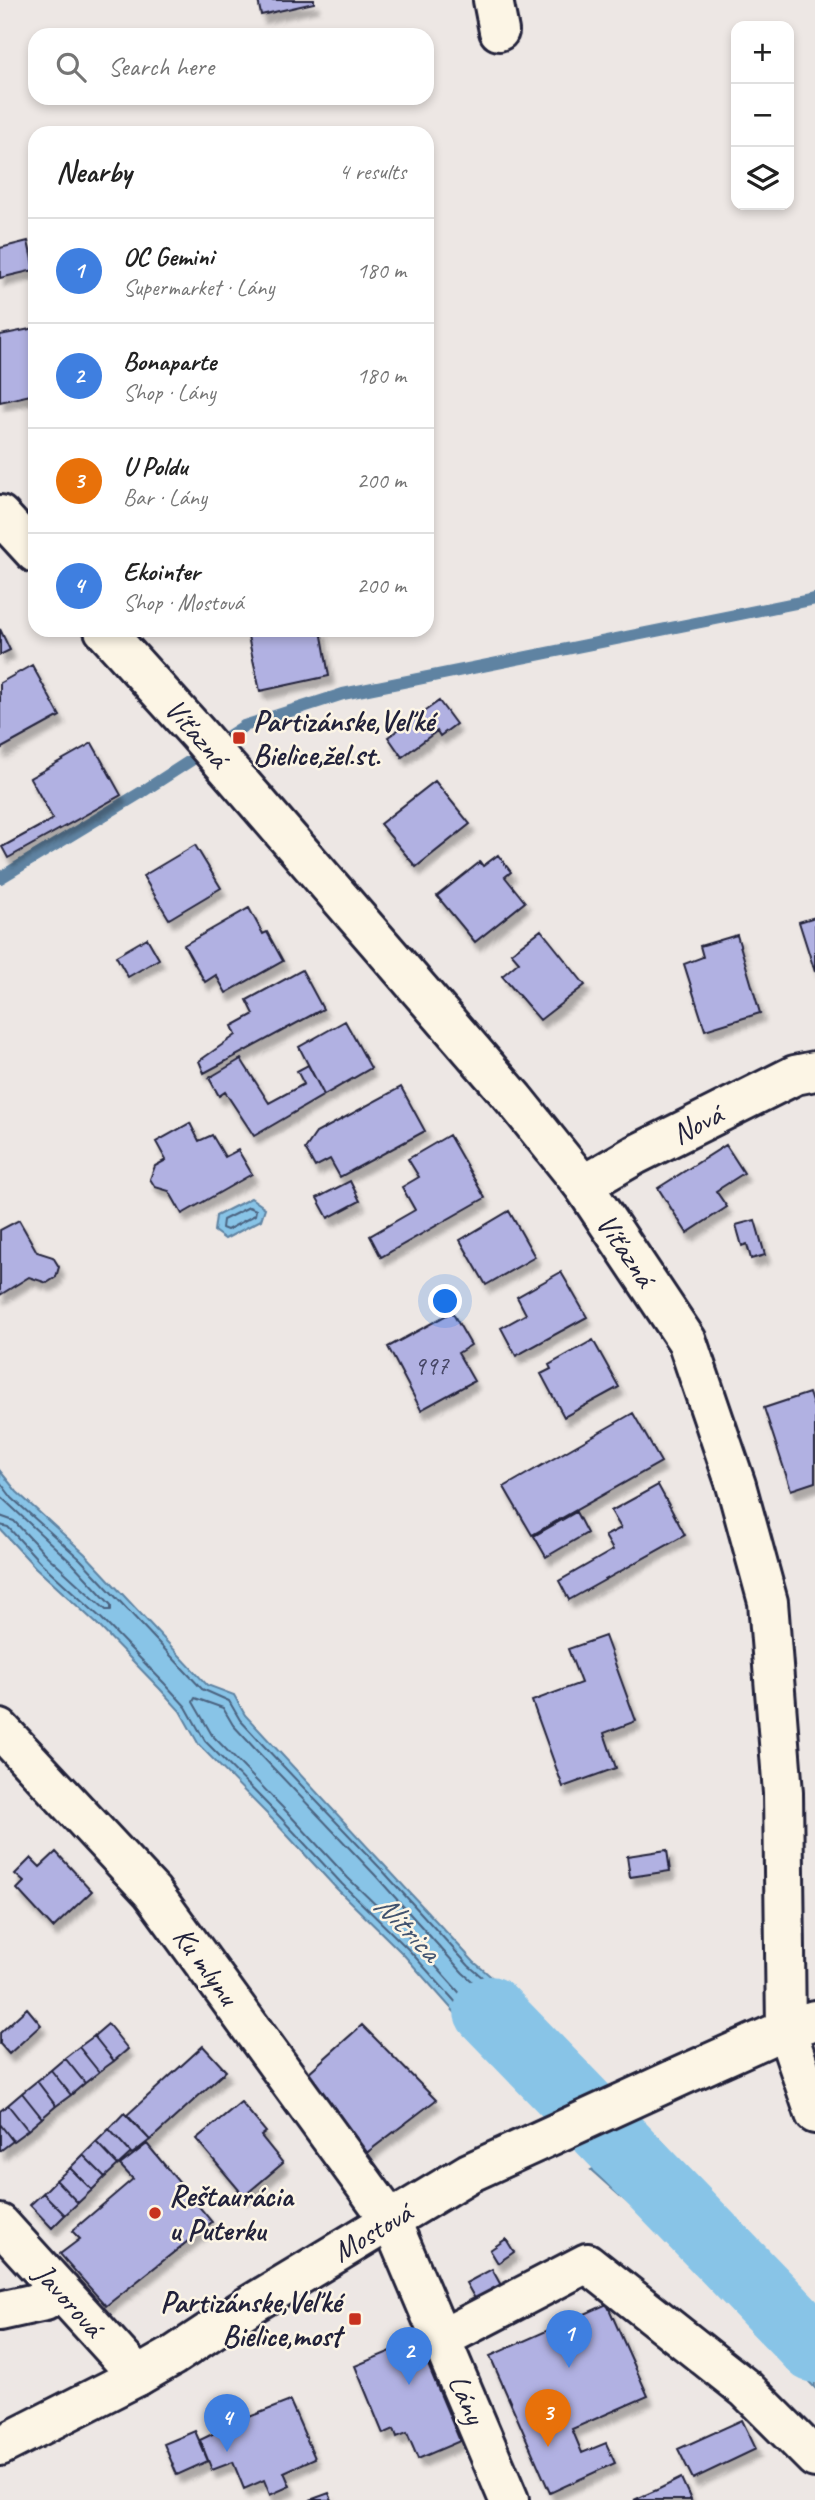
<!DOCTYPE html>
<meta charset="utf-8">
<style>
:root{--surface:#fff;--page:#f2f2f2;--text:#222;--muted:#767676;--line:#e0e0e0;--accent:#ea580c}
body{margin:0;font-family:Caveat,sans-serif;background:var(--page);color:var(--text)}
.controls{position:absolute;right:21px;top:21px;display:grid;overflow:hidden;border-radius:14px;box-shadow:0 4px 10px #0003}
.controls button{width:63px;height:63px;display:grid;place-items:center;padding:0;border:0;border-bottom:2px solid var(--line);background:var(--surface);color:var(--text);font:35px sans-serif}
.you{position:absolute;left:446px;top:1302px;width:24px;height:24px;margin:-18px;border:5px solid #fff;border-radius:50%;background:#1a73e8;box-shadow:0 0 0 10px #1a73e833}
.badge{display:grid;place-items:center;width:46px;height:46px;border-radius:50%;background:var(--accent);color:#fff;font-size:23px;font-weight:700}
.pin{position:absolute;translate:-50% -58px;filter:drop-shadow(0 2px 4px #0008)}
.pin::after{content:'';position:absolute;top:37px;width:24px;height:21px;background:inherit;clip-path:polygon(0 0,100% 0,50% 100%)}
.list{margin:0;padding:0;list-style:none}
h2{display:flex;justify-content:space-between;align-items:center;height:91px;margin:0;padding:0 28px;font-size:30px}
h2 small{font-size:23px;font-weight:400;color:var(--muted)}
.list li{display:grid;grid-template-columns:46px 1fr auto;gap:21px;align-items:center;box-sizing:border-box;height:105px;padding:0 28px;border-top:2px solid var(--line)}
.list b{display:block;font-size:26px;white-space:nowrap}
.list p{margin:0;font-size:23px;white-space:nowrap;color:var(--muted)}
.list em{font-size:23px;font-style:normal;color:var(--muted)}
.icon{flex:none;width:38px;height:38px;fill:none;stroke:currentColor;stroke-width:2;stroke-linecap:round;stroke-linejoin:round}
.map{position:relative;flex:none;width:815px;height:2500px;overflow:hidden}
.search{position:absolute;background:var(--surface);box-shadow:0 4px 10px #0003;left:28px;top:28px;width:406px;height:77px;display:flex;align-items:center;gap:18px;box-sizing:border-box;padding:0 24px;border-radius:21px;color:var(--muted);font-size:26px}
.panel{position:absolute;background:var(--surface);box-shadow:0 4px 10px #0003;left:28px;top:126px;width:406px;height:511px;border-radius:21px}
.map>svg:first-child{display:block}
.water{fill:#88c4e7;stroke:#5f83a2;stroke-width:2}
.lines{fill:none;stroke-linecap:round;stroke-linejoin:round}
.shore{stroke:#4b6380;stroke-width:2}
.stream{stroke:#5f83a2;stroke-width:12}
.river{stroke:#88c4e7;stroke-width:70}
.building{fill:#b1b1e2;stroke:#22223b;stroke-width:2;filter:url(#shadow)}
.minor-casing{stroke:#22223b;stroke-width:44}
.major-casing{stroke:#22223b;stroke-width:44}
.minor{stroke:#fcf5e5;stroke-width:38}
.major{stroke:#fcf5e5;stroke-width:38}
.poi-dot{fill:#c8321e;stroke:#fcf5e5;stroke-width:2.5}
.labels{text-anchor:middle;stroke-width:5;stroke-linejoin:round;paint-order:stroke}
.number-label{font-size:26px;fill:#464665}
.poi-label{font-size:30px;font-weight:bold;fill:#22223b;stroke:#fcf5e5;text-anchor:start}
.street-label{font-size:30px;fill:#22223b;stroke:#fcf5e5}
.water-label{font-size:32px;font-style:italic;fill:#41536f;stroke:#fcf5e5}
</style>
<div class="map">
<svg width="815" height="2500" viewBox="0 0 815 2500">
<defs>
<filter id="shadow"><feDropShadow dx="4.5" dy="8" stdDeviation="2" flood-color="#0004"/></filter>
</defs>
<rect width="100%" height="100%" fill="#ede7e4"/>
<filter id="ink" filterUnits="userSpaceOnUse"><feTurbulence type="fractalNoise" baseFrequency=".0143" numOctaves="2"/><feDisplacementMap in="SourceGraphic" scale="14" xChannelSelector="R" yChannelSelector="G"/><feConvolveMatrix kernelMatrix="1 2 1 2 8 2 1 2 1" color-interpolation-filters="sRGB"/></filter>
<g filter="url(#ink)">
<path class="water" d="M251,1198l14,10 -4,12 -36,19 -11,-8 2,-15z
M0,1471l17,21 68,62 122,131 27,10 11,20 229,247c24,20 46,41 70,62 15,14 30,26 44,41l-60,30 -125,-141 -67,-66 -61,-66 -76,-77 -19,-34 -20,-22 -63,-65 -62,-57 -35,-38z
M658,2137l69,76 88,89v86l-117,-122 -107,-96z"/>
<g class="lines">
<path class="shore" d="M249,1207l7,3 -1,5 -28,15 -5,-2 1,-8z
M0,1482l12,16 68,61 122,130 27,12 11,19 23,25 118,124 88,97 39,33 65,61v4l-40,20h-4l-121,-135 -66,-65 -62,-67 -75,-76 -19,-34 -21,-23 -63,-65 -62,-57 -32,-35 -8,-2
M0,1496l74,69 37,40v5h-5l-60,-55 -32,-34 -14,-5
M195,1698l28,10 10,17 24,26 118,124 88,98 96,85v4l-24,12 -4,-1 -116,-130 -67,-65 -62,-67 -74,-76 -19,-33z
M650,2170l4,1 53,58 -1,5h-5l-60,-54v-5z
M815,2306l-8,-2 -85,-86 -64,-71 -51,24v4l95,86 113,116
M815,2315l-14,-5 -85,-86 -60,-66 -34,15 1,4 85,77 107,110"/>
<path class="stream" d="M0,878l142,-86 102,-66 99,-32 472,-95"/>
<path class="river" d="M489,2011l326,337"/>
</g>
<path class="building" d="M258,0h56v3l-53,12z
M28,241l6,29 -34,8v-30z
M35,328v66l-35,8v-67z
M0,629l10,21 -10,5z
M258,630h63l8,46 -69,15 -13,-59z
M32,665l28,51 -60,33v-66z
M439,701l17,23 -16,12 -3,-5 -35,26 -14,-20z
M92,743l29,52 -113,63 -6,-11 51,-28 -23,-41z
M435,781l35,43 -54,43 -36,-43z
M195,845l26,43 -52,31 -26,-43z
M498,855l13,17 -6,5 20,25 -50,40 -38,-46 43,-34 3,4z
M249,908l14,26 4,-2 16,29 -57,32 -10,-18 -11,7 -21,-37z
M815,917v55l-16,-50z
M541,930l44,55 -45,35 -38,-44 17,-14 -8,-9z
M737,935l23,78 -55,17 -21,-66 19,-7 -3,-11z
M147,938l12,21 -31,18 -12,-21z
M302,970l21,39 -119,64 -5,-12 37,-26 -4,-9 22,-12 -7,-14z
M345,1021l26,47 -47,27 -25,-48z
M241,1059l28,44 35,-19 -7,-13 11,-6 16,30 -70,41 -29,-44 -6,4 -10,-18z
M401,1087l24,44 -85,46 -10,-18 -15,8 -10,-18 11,-16z
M190,1123l9,18 13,-6 13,22 13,-7 14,24 -70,40 -13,-23 -14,-4 -5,-8 5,-13 11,-6 -10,-18z
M449,1135l36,63 -104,59 -11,-21 45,-26 -13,-23 17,-10 -11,-18z
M726,1145l18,28 -28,18 11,16 -40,26 -29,-45z
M350,1181l10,20 -32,17 -11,-20z
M509,1211l26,46 -49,28 -26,-45z
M19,1220l18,32 16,5 6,10 -3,10 -9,6 -18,-6 -29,18v-65z
M755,1220l10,35 -14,4 -4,-15 -5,2 -6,-21z
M561,1272l26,45 -71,39 -15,-28 25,-14 -9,-17z
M452,1312l19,33 -13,8 16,28 -53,29 -33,-63z
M593,1340l26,47 -55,30 -23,-43 10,-5 -2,-4z
M809,1393l6,18v71l-24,8 -27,-82z
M633,1413l28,49 -129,73 -28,-48z
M658,1485l27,50 -116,65 -10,-19 54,-31 -8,-14 16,-8 -10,-17z
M576,1512l11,21 -41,24 -12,-21z
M605,1636l31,85 -32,12 12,35 -53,19 -31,-86 49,-18 -13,-34z
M667,1850l3,21 -40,6 -3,-21z
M56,1852l36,39 -39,37 -36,-39 7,-7 -9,-8 16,-16 9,9z
M27,2008l14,17 -32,29 -9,-10v-11z
M108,2024l20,25 -14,12 -20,-25z
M362,2025l74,75 -71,54 -58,-80z
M94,2036l20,25 -15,11 -20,-25z
M203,2046l23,25 -76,69 -23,-25z
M79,2047l20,25 -14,11 -20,-25z
M65,2058l20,25 -14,12 -20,-25z
M51,2070l20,25 -15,11 -19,-25z
M37,2081l19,25 -14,12 -20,-25z
M22,2093l20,25 -14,12 -20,-25z
M241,2102l25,30 -5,4 22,27 -39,33 -48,-57z
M8,2105l20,25 -15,11 -13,-17v-13z
M124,2113l26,27 -18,14 -23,-25z
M0,2124l13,17 -13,10z
M109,2129l22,24 -13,12 -22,-23z
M96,2142l22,23 -13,12 -22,-22z
M147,2144l65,78 -106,84 -46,-52 20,-15 -8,-8 61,-52 -13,-14z
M83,2155l22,22 -13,13 -22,-22z
M70,2168l22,22 -14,13 -22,-23z
M56,2180l22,23 -13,12 -22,-22z
M43,2193l22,22 -13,13 -22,-23z
M506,2239l8,13 -16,11 -8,-13z
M492,2269l11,20 -25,15 -12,-21z
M607,2304l41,92 -76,33 10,24 24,-10 9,20 -65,30 -60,-137z
M410,2343l11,5 39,93 -42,18 -11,-26 -10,4 -3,-8 -11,5 -28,-68z
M290,2401l25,57 -31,14 6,14 -20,9 -6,-15 -20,9 -11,-27 -21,8 -12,-30 39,-19z
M742,2420l14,29 -63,30 -15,-30z
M195,2431l13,30 -31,14 -13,-31z
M681,2478l10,22h-57l25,-11z
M329,2493l3,7h-22z"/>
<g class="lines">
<g class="minor-casing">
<path id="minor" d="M493,0l6,31
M583,1185l52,-30 160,-80 20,-4
M0,1729l152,163 239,329 118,279
M786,2029l29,85
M0,2224l138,152
M0,2311l45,-10 16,-10
M441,2339l146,-76 159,126 69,69"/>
</g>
<g class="major-casing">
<path id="major" d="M0,515l35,38
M104,630l94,104 316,365 69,86 104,156 49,144 32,117 15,191 3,236
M0,2446l138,-70 35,-20 77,-51 219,-132 212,-97 105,-47 29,-9"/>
</g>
<use href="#minor" class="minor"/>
<use href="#major" class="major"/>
</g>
</g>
<g class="poi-dot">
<rect x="232" y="731" width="14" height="14" rx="3.5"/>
<circle cx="155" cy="2213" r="7"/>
<rect x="348" y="2312" width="14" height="14" rx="3.5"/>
</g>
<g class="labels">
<g class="number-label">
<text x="431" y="1374">997</text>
</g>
<g class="poi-label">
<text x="253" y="731">Partizánske,Veľké<tspan x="253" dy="34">Bielice,žel.st.</tspan></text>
<text x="169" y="2206">Reštaurácia<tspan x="169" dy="34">u Puterku</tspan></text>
<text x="341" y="2312" text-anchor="end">Partizánske,Veľké<tspan x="341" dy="34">Bielice,most</tspan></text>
</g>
<g class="street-label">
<text transform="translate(197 733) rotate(49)" y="10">Víťazná</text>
<text transform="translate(697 1124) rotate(-27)" y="10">Nová</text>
<text transform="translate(626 1250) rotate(56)" y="10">Víťazná</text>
<text transform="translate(206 1966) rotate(54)" y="10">Ku mlynu</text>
<text transform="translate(372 2232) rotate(-31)" y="10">Mostová</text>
<text transform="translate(69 2300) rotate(48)" y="10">Javorová</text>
<text transform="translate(467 2399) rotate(67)" y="10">Lány</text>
</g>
<g class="water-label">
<text transform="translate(408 1927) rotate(46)" y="11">Nitrica</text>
</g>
</g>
</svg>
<div class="controls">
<button>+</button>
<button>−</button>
<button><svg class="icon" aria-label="layers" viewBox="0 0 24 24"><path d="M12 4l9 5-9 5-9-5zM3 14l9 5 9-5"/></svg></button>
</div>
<div class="you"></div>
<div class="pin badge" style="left:569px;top:2368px;background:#3f7fe0">1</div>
<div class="pin badge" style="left:409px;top:2385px;background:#3f7fe0">2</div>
<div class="pin badge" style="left:548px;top:2447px;background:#e8710a">3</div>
<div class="pin badge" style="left:227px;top:2452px;background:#3f7fe0">4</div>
<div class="search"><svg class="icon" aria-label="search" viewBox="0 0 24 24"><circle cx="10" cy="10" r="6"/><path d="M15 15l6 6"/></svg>Search here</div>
<section class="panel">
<h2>Nearby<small>4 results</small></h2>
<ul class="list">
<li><span class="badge" style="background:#3f7fe0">1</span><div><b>OC Gemini</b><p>Supermarket · Lány</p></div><em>180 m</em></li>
<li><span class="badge" style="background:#3f7fe0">2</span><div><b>Bonaparte</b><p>Shop · Lány</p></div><em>180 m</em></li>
<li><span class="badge" style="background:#e8710a">3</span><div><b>U Poldu</b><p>Bar · Lány</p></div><em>200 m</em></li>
<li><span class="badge" style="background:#3f7fe0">4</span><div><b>Ekointer</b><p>Shop · Mostová</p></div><em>200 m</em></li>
</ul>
</section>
</div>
